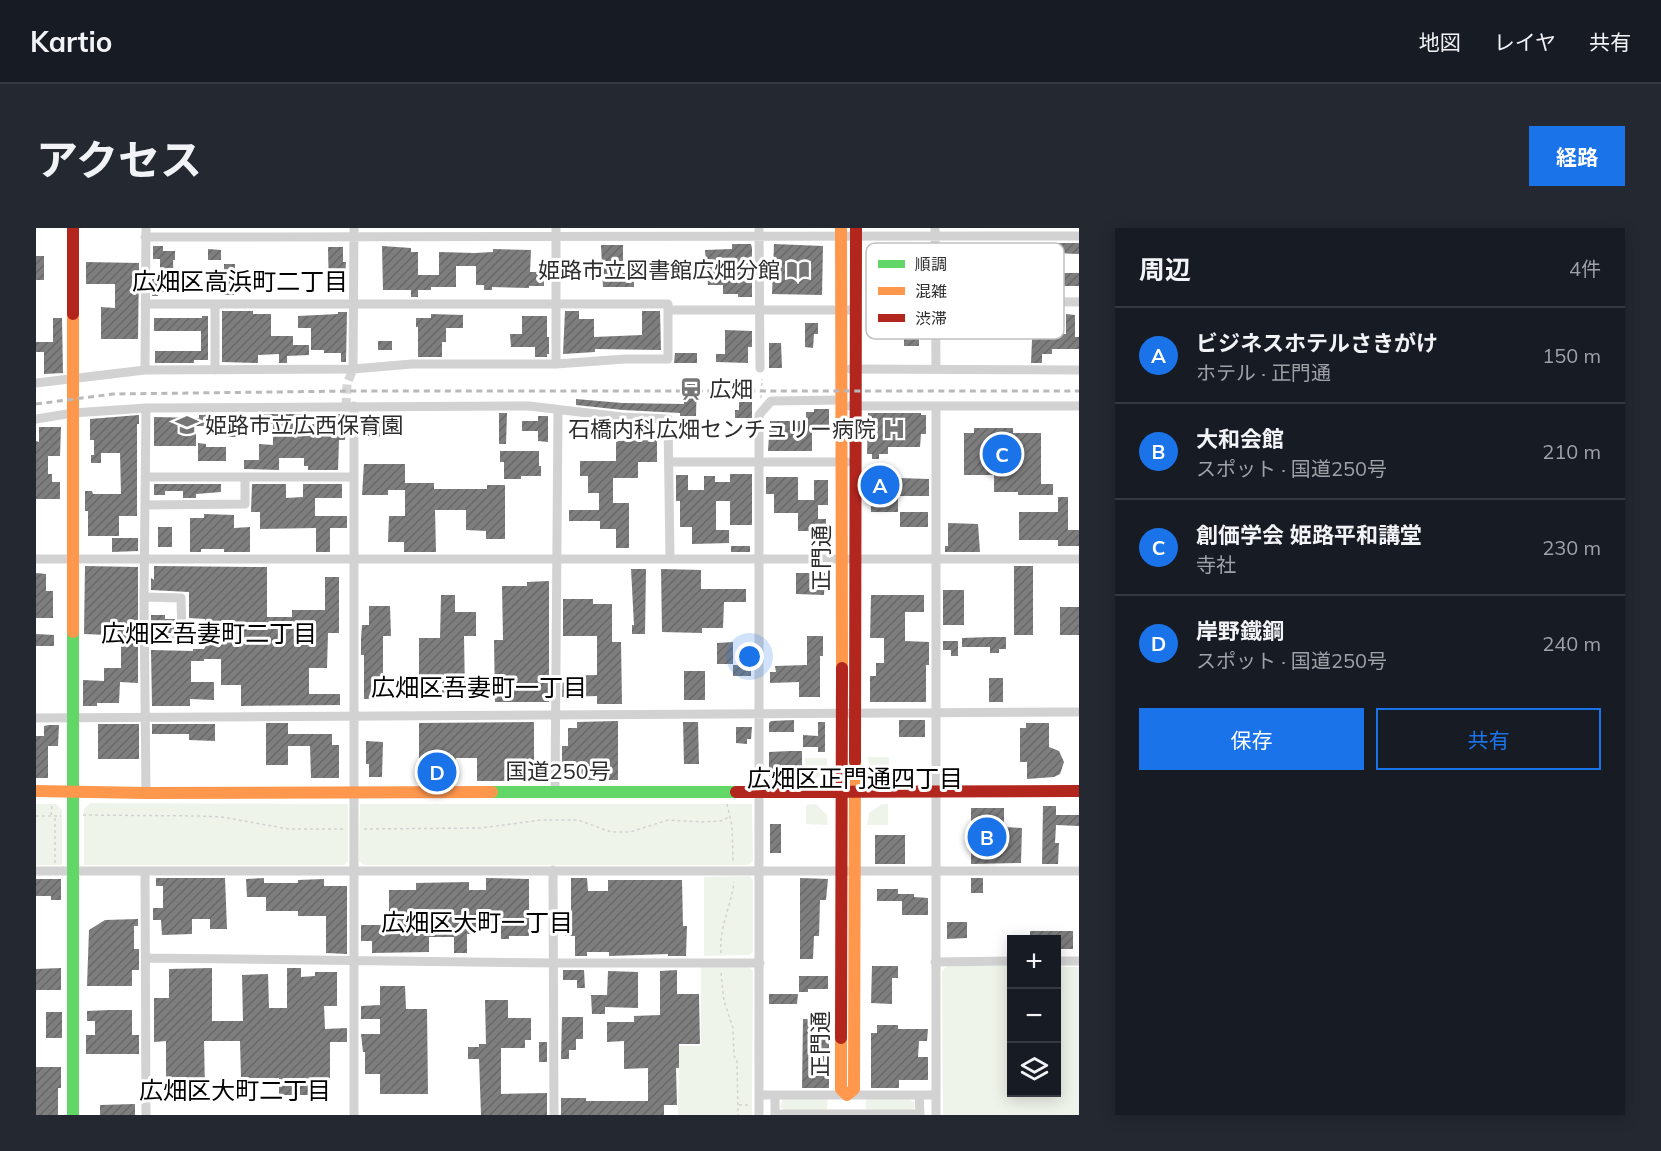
<!DOCTYPE html>
<html lang="ja">
<meta charset="utf-8">
<style>
:root{--surface:#171b24;--page:#242831;--text:#f1f3f6;--muted:#9ea1a6;--line:#363941;--accent:#1a73e8}
body{margin:0;font-family:Mulish,"Noto Sans JP",sans-serif;background:var(--page);color:var(--text)}
.controls{position:absolute;right:18px;bottom:18px;display:grid;overflow:hidden;border-radius:0px;box-shadow:0 3px 15px #0003}
.controls button{width:54px;height:54px;display:grid;place-items:center;padding:0;border:0;border-bottom:2px solid var(--line);background:var(--surface);color:var(--text);font:30px sans-serif}
.you{position:absolute;left:714px;top:429px;width:21px;height:21px;margin:-15px;border:4px solid #fff;border-radius:50%;background:#1a73e8;box-shadow:0 0 0 9px #1a73e833}
.badge{display:grid;place-items:center;width:39px;height:39px;border-radius:50%;background:var(--accent);color:#fff;font-size:20px;font-weight:700}
.pin{position:absolute;translate:-50% -50%;border:3px solid #fff;box-shadow:0 2px 6px #0006}
.list{margin:0;padding:0;list-style:none}
h2{display:flex;justify-content:space-between;align-items:center;height:78px;margin:0;padding:0 24px;font-size:26px}
h2 small{font-size:20px;font-weight:400;color:var(--muted)}
.list li{display:grid;grid-template-columns:39px 1fr auto;gap:18px;align-items:center;box-sizing:border-box;height:96px;padding:0 24px;border-top:2px solid var(--line)}
.list b{display:block;font-size:22px;white-space:nowrap}
.list p{margin:0;font-size:20px;white-space:nowrap;color:var(--muted)}
.list em{font-size:20px;font-style:normal;color:var(--muted)}
.actions{display:flex;gap:12px;padding:18px 24px}
.actions a{flex:1;padding:14px 0;border:2px solid var(--accent);border-radius:0px;text-align:center;font-size:21px;color:var(--accent)}
.actions .main{background:var(--accent);color:#fff}
.icon{flex:none;width:33px;height:33px;fill:none;stroke:currentColor;stroke-width:2;stroke-linecap:round;stroke-linejoin:round}
.map{position:relative;flex:none;width:1043px;height:887px;overflow:hidden;border-radius:0px}
header{display:flex;align-items:center;gap:36px;box-sizing:border-box;height:84px;padding:0 30px;background:var(--surface);border-bottom:2px solid var(--line)}
header strong{font-size:28px}
nav{display:flex;gap:33px;margin-inline-start:auto;font-size:21px}
.intro{display:flex;align-items:center;justify-content:space-between;box-sizing:border-box;height:144px;padding:0 36px}
h1{margin:0;font-size:42px}
.button{padding:15px 27px;border-radius:0px;background:var(--accent);color:#fff;font-size:21px;font-weight:700}
main{display:flex;gap:36px;padding:0 36px}
aside{flex:1;background:var(--surface);border-radius:0px;box-shadow:0 3px 15px #0003}
.map>svg:first-child{display:block}
.green{fill:#eff4eb}
.building{fill:url(#building-hatch)}
.lines{fill:none;stroke-linecap:round;stroke-linejoin:round}
.street-tunnel{stroke:#d5d5d5;stroke-width:9;stroke-dasharray:9 4.5;stroke-linecap:butt}
.path{stroke:#d2d2d2;stroke-width:1.5;stroke-dasharray:3 3;stroke-linecap:butt}
.street{stroke:#d2d2d2;stroke-width:9}
.fast{stroke:#63d668;stroke-width:12}
.slow{stroke:#ff974d;stroke-width:12}
.jam{stroke:#b3261e;stroke-width:12}
.rail{stroke:#b9b9b9;stroke-width:3;stroke-dasharray:6 4.5;stroke-linecap:butt}
.labels{text-anchor:middle;stroke-width:6;stroke-linejoin:round;paint-order:stroke}
.poi-label{font-size:22px;fill:#2d2d2d;stroke:#fff;text-anchor:end}
.street-label{font-size:22px;fill:#2d2d2d;stroke:#fff}
.neighbourhood-label{font-size:24px;fill:#000;stroke:#fff}
.key{fill:#fff;stroke:#c0c0c0;stroke-width:1.5}
.key-label{font-size:16px;fill:#2d2d2d}
</style>
<header>
<strong>Kartio</strong>
<nav><a>地図</a><a>レイヤ</a><a>共有</a></nav>
</header>
<div class="intro"><h1>アクセス</h1><a class="button">経路</a></div>
<main>
<div class="map">
<svg width="1043" height="887" viewBox="0 0 1043 887">
<defs>
<pattern id="building-hatch" width="6" height="6" patternUnits="userSpaceOnUse" patternTransform="scale(1.5)"><rect width="6" height="6" fill="#7e7e7e"/><path d="M-1 1l2-2M0 6l6-6M5 7l2-2" fill="none" stroke="#686868"/></pattern>
</defs>
<rect width="100%" height="100%" fill="#fff"/>
<path class="green" d="M832,529h21v19c-12,0 -21,-6 -21,-19z
M769,530h22c1,17 -4,20 -21,21z
M54,575l258,1v57l-4,4h-260v-56z
M0,576h20l6,6v55h-26z
M324,576h392l1,57 -5,4h-384l-5,-4z
M780,576l11,11 1,10 -22,-1v-19z
M846,576h6v21h-21l2,-12z
M713,648l4,4v72l-4,3 -45,1v-79z
M911,738h64v126h45l1,-125h22v148h-136l-1,-144z
M665,739h48l4,4 -1,144h-74l1,-69h22z
M747,870h45l-1,13h-41l-6,-4z
M830,870h42l6,4 1,6 -5,3h-44z"/>
<path class="building" d="M1017,15h26v11l-26,-1z
M696,16h19l1,4v49h-14v-3h-15v-9h-15l-3,-35 27,-1z
M738,16l49,2 -1,49 -50,-1z
M565,17h22v28h11v14h-31z
M117,18h10v5h12v9h-2l1,32h-16v4h-6v-17h8v-20h-7z
M346,18l29,2v4h7v23h21v-23l36,1 18,-1v-3l38,1 -1,22h14v14h-15v2l-37,-1v3h-8v-5h-8v-19h-20v21h-25v3h-13v7h-7v-7h-28z
M292,19h15v15h3l-2,31h-15z
M172,21l13,1v10h-13z
M0,28h8v24h-8z
M50,34l53,1 -1,76h-37v-32l14,1v-24h-29z
M188,36h11v31h-11v-9h-16l1,-10h15z
M1019,45h24v13h-24z
M1006,81h9v25h15v-20l9,1v22h4v12h-27v5h-10v9h-11l2,-45h9z
M186,83h31v3h18v22h22v9h16v10l-22,1v7h-8v-9l-21,1v8l-36,-1z
M529,83h14v8h15v18l48,-2v-24h18l1,39 -66,-1v3l-32,2z
M302,84h9l-1,50h-5v-9h-17v-3h-13v-22h-13v-12l40,-2z
M395,86l32,1v13h-17v14h-4v15h-24v-30h-2v-9h15z
M868,87h15v31h-15z
M166,88h6v44h-14v3h-39v-12h46v-20h-47v-13h48z
M486,88h25v21h2v17h-2v3h-12v-10h-24l-1,-13h12z
M17,90h9l1,55 -19,1v-22h-8v-10h17z
M769,95h13v11h-4l-1,14 -8,-1z
M689,102l27,1v16h-4v16l-32,-1v-8h9z
M342,113h14v9h-14z
M733,115h12l1,25h-13z
M639,125h22v10h-23z
M648,149h13l-1,39h-16v-3l-57,-3 -47,-5v-6l46,4 62,1z
M703,174h13v16h-17v-8h4z
M778,181h15v18h-17v24h-44l2,-30h36v-9h8z
M463,185h8l-1,31h-7z
M832,185h53v2h5v19h-5l-1,13h-32v7h-9v5h-7v-5h-5z
M206,186v23h-15v-6h-14v-5h-17v20h-42v-29l45,1v-3z
M223,186h44v10h17v-10h27l-2,26h-6l-1,30h-30v-4h-4v-8h-25v12l-35,-1v-9h15v-16l14,1v-21h-14z
M103,187v9h-2v92h-18v20h-31v-25h-3v-20h7l1,3h28l-1,-41h-19v10h-10v-8h3v-15h-4v-21z
M330,187h37v22l-37,-1z
M502,188h10v26l-10,-1v-10h-16v-10h16z
M3,199h22l-1,29h-12v18h4v8h8v17h-24v-58l3,1z
M555,200h21v12h-20z
M938,200h39v5h28v51h12v11h-35v-3h-24v-17h-30v-42h10z
M621,212v22h-19v16h-25v25h16v45h-13v-19h-16v-8h-31v-11h30v-17h-11v-17h-8v-15h36v-20z
M162,215l8,1v3h20v14h-28z
M464,223h39v15h2v10h-20v3h-17v-17h-4z
M328,236h41v19h29v6h53v-4h18v54h-19v-8l-20,-1v-20h-31l1,42h-32v-10h-16l1,-26h16v-26h-17v5h-26z
M694,246h22v51h-22v-24h-14v29h13v13l-37,1v-17h-12v-26h-4v-26h12v15h16v-14h11v6h15z
M730,249h32v23h16v-20h14v25h-10v14h8v12h-28v-18h-24v-19h-8z
M834,249l59,2v17h-31v16h-27z
M118,256h67v8l-25,2v4h-13v-7h-18v4h-11z
M216,256h34v14l17,-1v-13h39v14h-27v18h32v12h-17v24h-14v-24l-56,1v-17h-9z
M1022,269h10v33h11v16h-21v-6h-39v-28h39z
M864,284h28v15h-28z
M168,286l30,1v13l16,-1v25h-26v-3h-23v3h-11v-34h14z
M912,295l30,1 2,28h-35v-6h3z
M122,299h14v20h-14z
M76,310h26v13l-26,1z
M695,318h19v6h-19z
M49,338l53,1v116l-18,-1 -1,21h-22v3h-14v-26l21,1v-13h17v-28h-12v-5l-25,-1z
M118,338l113,1v50h25v-7h33v-33h14v56h-11l-1,35h-18v26h31v11l-99,1v-21h-20v-26h-17v2h-13v21h23v18l-24,-1v7h-38l-1,-56 42,1v-2h11l5,-10 -4,-6v-14l-16,-1v-26l-38,-2v-12l3,2z
M978,338h19v69h-19z
M595,341h15l-1,65h-13v-9h2z
M625,341l40,1v19h45v13h-22l-1,26h-21v5l-40,-1z
M0,345l10,1v17h7v27h-17z
M760,345h29l-1,22 -28,-1z
M513,353v121h-54l-1,-62h9l-1,-54h25v-4z
M907,362h21v35h-21z
M405,367h14v17h21v24h-12l1,59h-23v-20l-23,1v-38h21z
M835,367h53v17h-19v29l24,1v23h-3v37h-56v-26h6v-13h8v-25h-14z
M527,371h30v5h19v38h9l1,62h-25v-8l-35,1 1,-21 34,-1v-39h-34z
M333,378h21l1,30h-8v62l-19,1v-44h-3v-16l1,-14h7z
M1024,379h19v28h-19z
M115,387h14v4h10v14h-24z
M0,406l18,1v11h-18z
M771,408h16v20h-3v41h-21v-15l-29,1v-11h6l-1,-6 32,-1z
M954,409h16v12h-7v4h-9v-6h-28v-9z
M907,413h15v15h-7v-6h-8z
M697,414v22h-16v-21z
M697,437h18v11h-18z
M648,443h21v29h-21z
M953,450h14v24h-14z
M758,492v12h-25v-9l2,-2z
M863,492h26v17h-26z
M582,493v59h-56v-34h6v-18h9v-6z
M498,494v59h-57v-23h-21v23h-37v-58z
M647,494h15l1,42h-15z
M782,494h7v30h-7v-5h-15v-12l15,1z
M230,495h22v11h44v11h7v33h-28l-1,-32h-22v19h-22z
M990,495h23v24l10,4 5,11 -4,12 -6,3 -27,2v-17h-7v-34h6z
M62,496h41v35h-41z
M116,496h63v17l-26,-1v-6h-37z
M13,497h10l-1,21h-10v32h-12v-42h8v-10z
M700,499h16l-1,12h-4v5l-11,-1z
M330,513l17,1 -1,35h-13v-13h-3z
M754,523h12v28l-33,-1v-26z
M1007,578h13v9h23v11l-23,-1 -1,18h4l-1,21h-16z
M935,580h33v19l18,1 -1,35 -50,1z
M734,596h11v29h-11z
M839,607h30v29h-30z
M120,650h69l2,51h-17v-10h-18v15l-30,1 -1,-15h-8v-12h10v-22h-7z
M228,650v5h34v-3l26,-1v7h23v68l-21,-1v-37h-28v-5h-32v-14h-19l-1,-18z
M450,650l43,1v57h-20v3h-8v-16h-16v1h-7v10h-11v19h-13v-16h-25v15l-57,1v-12h-11v-16h28v-35h27v-7l53,-1v8h17z
M535,650h16l1,13h20v-11h74l1,46h4l-1,30h-18v-2l-59,2v-4h-22v4h-12v-20h-10v-11h6z
M764,650l28,1 -2,21h-6l-1,36h-5l-1,23h-13z
M935,650h12v15h-12z
M0,651h25v21h-10v-4h-15z
M841,661h21v5h16v3l14,1v17h-26v-14h-25z
M102,691v7h-4v23h5v21h-7v16h-45l2,-56 16,-10z
M911,694h20v16l-20,1z
M994,703h43v18h-17v-10h-26z
M836,738h26v12h-6v26l-21,-1z
M25,740v22h-25v-21z
M176,740v53h31l-1,-46 26,-1 1,34h18v-40h14v9l14,-1v-4h22v34h-13l1,23 22,-1v14h-17v36h-14l1,17h-38v-17h-38l-1,-37h-36l1,48h-39v-48l-12,1v-44h15v-29z
M527,742h21l1,18h-8v-8h-14z
M641,742v24h22l1,50h-21v24h-3l1,37h-13v10h-103v-17h25v3h62v-33l-24,1v-28l-17,1v-20h27v-6l26,-1v-44z
M572,743l30,1v36l-33,-1v7h-13l-1,-19h16z
M763,748h29v13h-20v3h-9z
M344,758h25l1,23h21l1,85h-48v-20h-15v-22h-2l-2,-18h19v-15h-19v-13l19,-1z
M733,766h29l-1,10h-28z
M449,772h23v18h23v22h-6v8h-24v46l46,-1v22h-66l-2,-56h-11v-12h11v-3h7z
M73,782h23v25h7v19h-53v-19h9v-14h-8v-10z
M10,784h16v26h-16z
M526,789h21v22h-7v11h-7v9h-8z
M767,791h13v16h13v53h-27z
M841,797h21v4h30l-1,12h-8l-1,16h10v23h-29v8h-28v-55h6z
M503,814h8v20h-8z
M0,839h25v21h-3v27h-22z
M99,876v11h-35v-10z"/>
<g class="lines">
<path class="street-tunnel" d="M310,179l1,-23 6,-15"/>
<path class="path" d="M725,170l1,-19
M691,576l5,22 1,36
M15,587l1,-10
M47,587l117,1 22,1 67,12h55
M0,588h25
M328,601l117,-1 60,-8h37l33,12h19l38,-12 34,2 19,-1 8,-4
M19,635v-47
M685,725c-2,-26 10,-46 13,-71
M685,745l3,28 9,27 1,28 3,4 1,55
M703,877h10"/>
<path class="street" d="M723,0l1,140
M899,0l1,141
M109,9l934,-1
M900,73l143,1
M632,82h188
M520,136v-136
M317,141l1,-141
M814,141l229,1
M109,142l1,-142
M179,142v-66
M0,155l109,-13 208,-1 59,-5h144l69,-5h43v-55h-523
M814,178h229
M900,178v709
M110,180l-2,189 2,196
M0,191l37,-6 73,-5 383,-2 93,11 46,2 2,140
M634,234h177
M109,249h209
M109,277l100,-1v-27
M0,331h1043
M108,369l37,1 1,41
M109,412l57,-1
M0,490l1043,-6
M519,564l3,-382
M517,642l1,245
M0,643h1043
M109,643l1,244
M110,730l407,5h207
M1020,733h23
M899,734l76,-1
M723,867h177
M739,867v19h145l-1,-19
M318,887v-709
M723,887v-700l12,-14 70,-1"/>
<path class="fast" d="M37,404v483
M456,564h244"/>
<path class="slow" d="M805,0l1,440
M37,86v318
M0,563l110,2 346,-1
M805,810v51l6,6 7,-6 1,-328"/>
<path class="jam" d="M37,0v86
M819,533l1,-533
M700,564l343,-1
M805,810l1,-370"/>
<path class="rail" d="M0,176l77,-10 240,-3h726"/>
</g>
<defs>
<g id="library-bare" transform="scale(1.8)"><path d="M-6-4Q-3-5.5-.7-3.5V5Q-3 3-6 4ZM6-4Q3-5.5 .7-3.5V5Q3 3 6 4Z" fill="#767676" stroke="#fff" stroke-width="2.5" paint-order="stroke"/></g>
<g id="station-bare" transform="scale(1.8)"><path d="M-3-6H3Q5-6 5-4V2Q5 4 3 4L4.5 6H3L1.5 4h-3L-3 6H-4.5L-3 4Q-5 4-5 2V-4Q-5-6-3-6ZM-3.5-4v3h7v-3ZM-3.5 1v1.5H-2V1ZM2 1v1.5H3.5V1Z" fill="#767676" stroke="#fff" stroke-width="2.5" paint-order="stroke"/></g>
<g id="school-bare" transform="scale(1.8)"><path d="M0-5L7-2L0 1L-7-2ZM-4 1L0 2.5L4 1V4Q0 6-4 4Z" fill="#767676" stroke="#fff" stroke-width="2.5" paint-order="stroke"/></g>
<g id="hospital-bare" transform="scale(1.8)"><path d="M-5-5h3v3.5h4V-5h3V5h-3V1.5h-4V5h-3Z" fill="#767676" stroke="#fff" stroke-width="2.5" paint-order="stroke"/></g>
</defs>
<g fill-rule="evenodd">
<use href="#library-bare" x="762" y="42"/>
<use href="#station-bare" x="655" y="161"/>
<use href="#school-bare" x="151" y="197"/>
<use href="#hospital-bare" x="858" y="201"/>
</g>
<g class="labels">
<g class="poi-label">
<text x="744" y="50">姫路市立図書館広畑分館</text>
<text x="673" y="169" text-anchor="start">広畑</text>
<text x="169" y="205" text-anchor="start">姫路市立広西保育園</text>
<text x="840" y="209">石橋内科広畑センチュリー病院</text>
</g>
<g class="street-label">
<text transform="translate(785 330) rotate(-90)" y="8">正門通</text>
<text x="522" y="551">国道250号</text>
<text transform="translate(784 816) rotate(-90)" y="8">正門通</text>
</g>
<g class="neighbourhood-label">
<text x="204" y="62">広畑区高浜町二丁目</text>
<text x="173" y="414">広畑区吾妻町二丁目</text>
<text x="443" y="468">広畑区吾妻町一丁目</text>
<text x="819" y="559">広畑区正門通四丁目</text>
<text x="441" y="703">広畑区大町一丁目</text>
<text x="199" y="871">広畑区大町二丁目</text>
</g>
</g>
<rect x="830" y="15" width="198" height="96" rx="9" class="key"/>
<rect x="842" y="32" width="27" height="8" fill="#63d668"/>
<rect x="842" y="59" width="27" height="8" fill="#ff974d"/>
<rect x="842" y="86" width="27" height="8" fill="#b3261e"/>
<g class="key-label">
<text x="879" y="42">順調</text>
<text x="879" y="69">混雑</text>
<text x="879" y="96">渋滞</text>
</g>
</svg>
<div class="controls">
<button>+</button>
<button>−</button>
<button><svg class="icon" aria-label="layers" viewBox="0 0 24 24"><path d="M12 4l9 5-9 5-9-5zM3 14l9 5 9-5"/></svg></button>
</div>
<div class="you"></div>
<div class="pin badge" style="left:844px;top:257px">A</div>
<div class="pin badge" style="left:951px;top:609px">B</div>
<div class="pin badge" style="left:966px;top:226px">C</div>
<div class="pin badge" style="left:401px;top:544px">D</div>
</div>
<aside>
<h2>周辺<small>4件</small></h2>
<ul class="list">
<li><span class="badge">A</span><div><b>ビジネスホテルさきがけ</b><p>ホテル · 正門通</p></div><em>150 m</em></li>
<li><span class="badge">B</span><div><b>大和会館</b><p>スポット · 国道250号</p></div><em>210 m</em></li>
<li><span class="badge">C</span><div><b>創価学会 姫路平和講堂</b><p>寺社</p></div><em>230 m</em></li>
<li><span class="badge">D</span><div><b>岸野鐵鋼</b><p>スポット · 国道250号</p></div><em>240 m</em></li>
</ul>
<div class="actions"><a class="main">保存</a><a>共有</a></div>
</aside>
</main>
